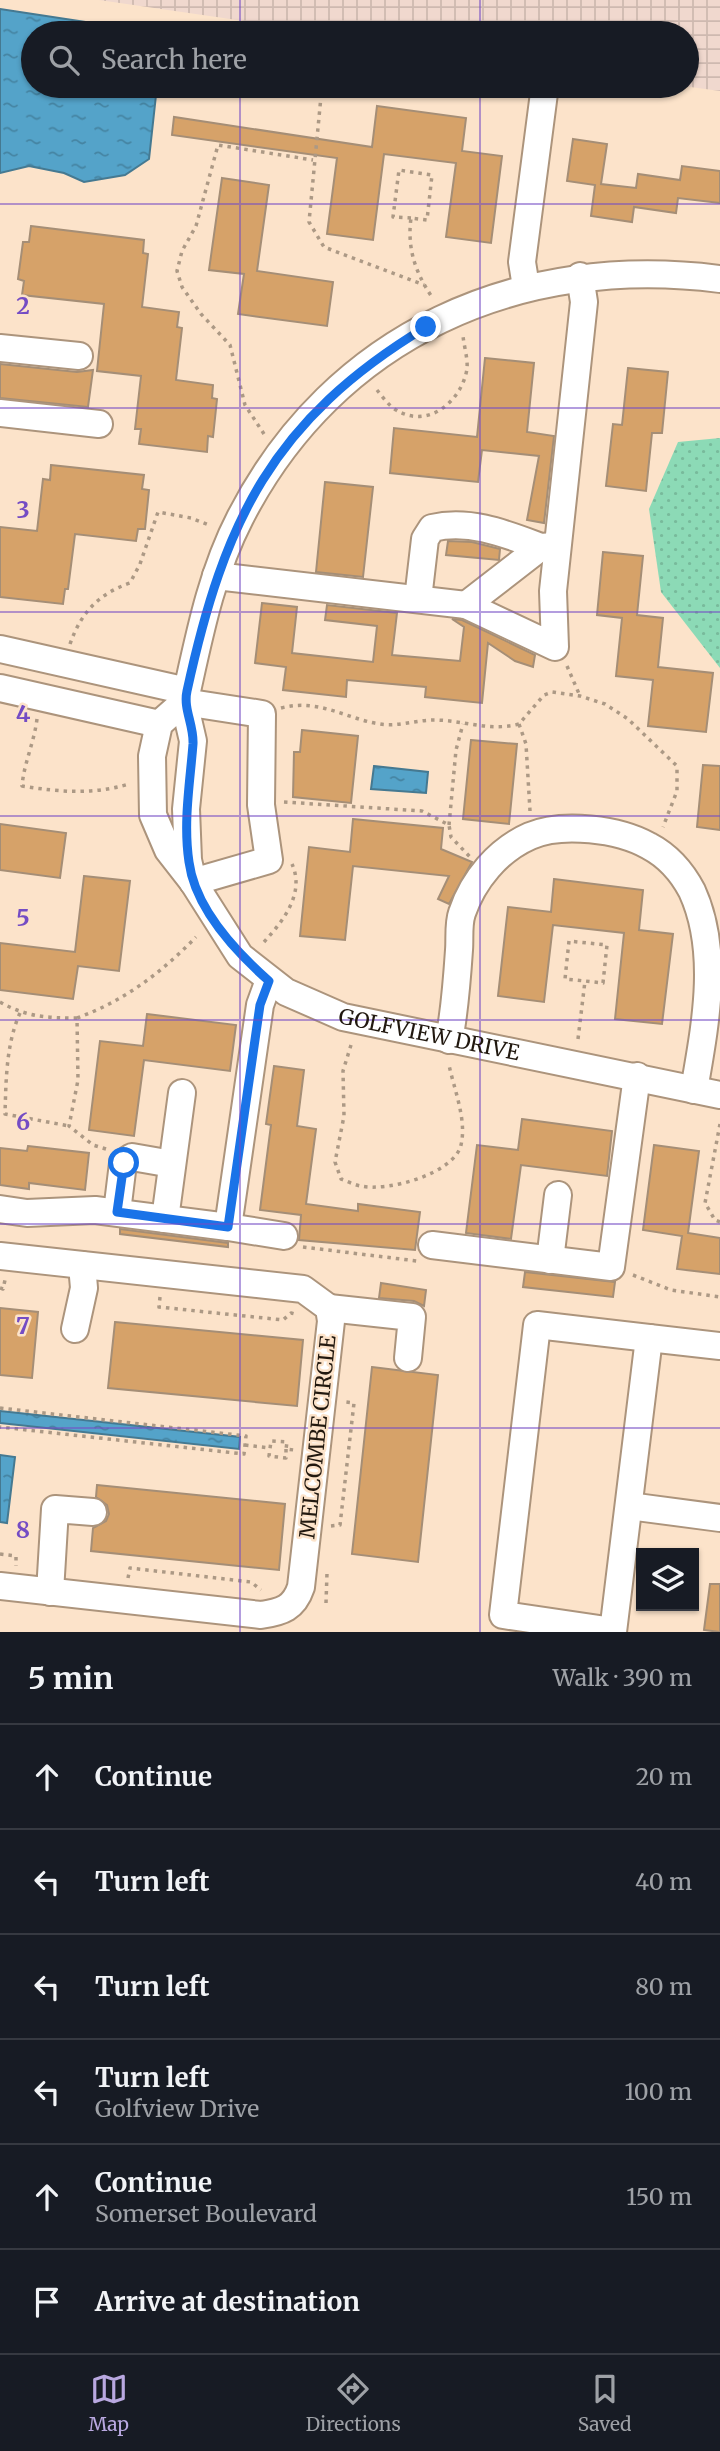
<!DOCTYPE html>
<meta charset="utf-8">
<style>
:root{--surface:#171b24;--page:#242831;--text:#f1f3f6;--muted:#9ea1a6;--line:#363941;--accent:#b9a8e0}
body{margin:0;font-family:Merriweather,serif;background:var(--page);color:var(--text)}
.controls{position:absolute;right:21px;bottom:21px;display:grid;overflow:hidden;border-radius:0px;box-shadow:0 2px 5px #0004}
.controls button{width:63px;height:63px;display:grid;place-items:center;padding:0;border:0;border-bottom:2px solid var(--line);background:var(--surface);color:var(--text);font:35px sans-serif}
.stop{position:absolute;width:21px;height:21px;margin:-16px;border:5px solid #1a73e8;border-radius:50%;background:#fff}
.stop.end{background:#1a73e8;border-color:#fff;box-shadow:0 2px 7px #0008}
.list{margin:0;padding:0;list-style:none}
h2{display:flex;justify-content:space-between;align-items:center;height:91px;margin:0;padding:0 28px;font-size:30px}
h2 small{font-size:23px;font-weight:400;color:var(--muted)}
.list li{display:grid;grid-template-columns:46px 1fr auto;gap:21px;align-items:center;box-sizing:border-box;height:105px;padding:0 28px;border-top:2px solid var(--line)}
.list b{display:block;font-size:26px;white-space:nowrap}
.list p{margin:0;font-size:23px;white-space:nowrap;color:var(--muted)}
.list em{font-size:23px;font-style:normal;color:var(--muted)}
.icon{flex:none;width:38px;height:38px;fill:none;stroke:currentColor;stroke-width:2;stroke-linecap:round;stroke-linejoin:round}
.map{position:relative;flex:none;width:720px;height:1632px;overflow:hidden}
.search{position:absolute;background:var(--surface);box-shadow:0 2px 5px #0004;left:21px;right:21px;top:21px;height:77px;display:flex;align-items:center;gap:18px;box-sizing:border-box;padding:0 24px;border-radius:38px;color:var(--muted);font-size:26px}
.sheet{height:721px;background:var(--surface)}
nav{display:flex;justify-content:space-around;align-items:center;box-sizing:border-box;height:98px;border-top:2px solid var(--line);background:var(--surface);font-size:19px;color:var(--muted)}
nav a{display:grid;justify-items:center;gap:4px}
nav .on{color:var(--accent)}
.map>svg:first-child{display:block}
.industrial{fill:url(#industrial-grid)}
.grass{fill:url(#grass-dots)}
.water{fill:url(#water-ripples);stroke:#457991;stroke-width:2}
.building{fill:#d6a269;stroke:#a58e76;stroke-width:2}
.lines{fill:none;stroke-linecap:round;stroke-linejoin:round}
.minor-casing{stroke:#ac947c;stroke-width:30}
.path{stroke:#ac9985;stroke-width:3.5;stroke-dasharray:3.5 5;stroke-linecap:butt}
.minor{stroke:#fff;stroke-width:26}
.route{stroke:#1a73e8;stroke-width:9}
.grid{fill:none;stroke:#744cc4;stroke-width:2;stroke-opacity:0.55}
.labels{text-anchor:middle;stroke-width:5;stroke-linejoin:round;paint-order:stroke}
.street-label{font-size:21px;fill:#21180f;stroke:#fce3ca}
.grid-label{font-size:23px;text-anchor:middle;font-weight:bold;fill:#744cc4;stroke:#fce3ca;stroke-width:5;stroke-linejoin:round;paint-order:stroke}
</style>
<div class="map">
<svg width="720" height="1632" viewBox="0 0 720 1632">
<defs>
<pattern id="industrial-grid" width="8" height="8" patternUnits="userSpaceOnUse" patternTransform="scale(1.75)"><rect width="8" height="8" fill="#f0d8ce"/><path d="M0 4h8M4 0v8" fill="none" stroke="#ceb9b0"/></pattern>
<pattern id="grass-dots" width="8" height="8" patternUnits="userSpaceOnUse" patternTransform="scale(1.75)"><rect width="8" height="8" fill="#8cdab6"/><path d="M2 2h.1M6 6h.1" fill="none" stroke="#78ba9b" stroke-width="1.8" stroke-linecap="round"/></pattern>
<pattern id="water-ripples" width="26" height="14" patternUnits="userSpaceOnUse" patternTransform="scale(1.75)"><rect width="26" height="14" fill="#54a3c9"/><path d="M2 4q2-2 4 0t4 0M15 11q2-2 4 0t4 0" fill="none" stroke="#4584a2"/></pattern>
</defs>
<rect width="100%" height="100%" fill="#fce3ca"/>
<path class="industrial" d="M99,0h621v91l-37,-5h4v-53h-361z"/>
<path class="grass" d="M720,438v230l-59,-76 -12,-83 29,-67z"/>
<path class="water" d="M0,9l158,24h-125v53h124l-8,73 -24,16 -41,7 -20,-9 -35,-7 -29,7z
M374,766l54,6 -2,21 -55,-4z
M0,1411l240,26 -1,12 -239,-26z
M0,1455l15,2 -8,66 -7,-1z"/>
<path class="building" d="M377,106l89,12 -4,33 40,5 -11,87 -45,-6 10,-74 -72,-9 -11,86 -46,-6 10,-76 -165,-23 2,-18 198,30z
M573,139l34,5 -6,40 35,4 2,-14 42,6 2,-14 38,5v32l-42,-5 -2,15 -42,-6 -2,15 -41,-6 4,-31 -28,-4z
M222,178l47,7 -12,86 76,11 -6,44 -89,-12 6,-40 -35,-4z
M31,226l113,14 -1,13 5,1 -6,53 37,5 -2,15 5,1 -6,52 37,5 -1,13 5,1 -4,38 -5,-1 -1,16 -68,-8 2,-15h-6l6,-53 -44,-5 7,-67 -82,-9 2,-14 -6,-2 5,-37h6z
M485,358l49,5 -7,69 27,4 -10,87 -17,-3 12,-64 -57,-6 -4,32 -88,-9 4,-45 83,9z
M0,364l77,8 16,-2 -5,37 -88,-9z
M628,368l40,4 -6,61h-10l-6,58 -40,-5 7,-62 9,1z
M51,465l93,10 -2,14 7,1 -4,39h-7l-2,12 -61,-7 -7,55h-3l-2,15 -63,-7v-70l37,4 6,-52 7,1z
M325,482l48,5 -10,90 -47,-5z
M448,541l24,1 28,7 -1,11 -53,-5z
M603,552l40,4 -6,59 26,3 -5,49 55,6 -7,59 -58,-6 5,-46 -37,-4 6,-58 -25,-3z
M262,603l35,4 -5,46 81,9 4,-36 -52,-6 2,-15 70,8 -5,42 68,6 4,-34 -12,-8 10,1 73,35 -2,12 -18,-6 -27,-18 -6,60 -57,-6 1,-10 -79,-7 -1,17 -63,-7 3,-23 -31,-4z
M302,730l56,6 -7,67 -58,-6 1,-45h6z
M471,740l46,4 -8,80 -46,-5z
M703,765l17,1v64l-23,-3z
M353,819l90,9 -2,21 31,13 -23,42 -11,-5 11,-23 -96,-10 -8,74 -45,-4 9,-89 41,5z
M0,824l66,9 -6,45 -60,-8z
M84,876l46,5 -11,90 -41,-5 -5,33 -73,-9v-47l75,9z
M554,879l89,11 -4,40 34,4 -11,90 -47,-5 9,-86 -71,-8 -9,77 -46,-6 10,-89 43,5z
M147,1014l89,11 -6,46 -86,-11 -10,76 -45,-6 11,-89 43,5z
M274,1066l30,4 -7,56 19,3 -10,75 52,7v-7l62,8 -5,38 -116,-10 2,-25 -41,-5 11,-85 -5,-1z
M522,1119l90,12 -5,45 -86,-11 -10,74 -45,-6 11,-88 41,5z
M654,1145l45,6 -11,82 32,5v36l-43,-5 5,-33 -39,-6z
M28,1146l61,7 -4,37 -56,-7v6l-29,-4v-37l27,3z
M120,1229l108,14v4l-108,-13z
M525,1272l90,10 -2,15 -90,-10z
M381,1283l45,7 -2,16 -10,-5 -35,-3z
M0,1308l38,4 -6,66 -32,-3z
M115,1322l188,18 -6,66 -189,-18z
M372,1367l66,8 -20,187 -66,-8z
M97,1485l188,19 -6,66 -188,-19 2,-23 13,-7 3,-7 -2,-9 -11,-8z
M710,1584h10v48l-16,-2z"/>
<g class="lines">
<g class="minor-casing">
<g id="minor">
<path d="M526,287l-4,-25 22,-169"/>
<path d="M0,348l79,8"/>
<path d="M0,413l99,11"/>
<path d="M216,576l250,29 89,42 -2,-56 31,-289 -4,-26"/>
<path d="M418,599l7,-60 7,-11c38,-9 74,6 109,19"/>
<path d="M466,605l75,-58 13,-1"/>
<path d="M0,649l187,42"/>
<path d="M0,688l159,36"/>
<path id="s1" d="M184,702l-25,22 -7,32 1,59 15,35 25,32 47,74 46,36 57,25 377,78"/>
<path d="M184,702l78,12 -1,91 8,55 -76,22"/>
<path d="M193,882l-5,-22 -2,-51 7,-68 -9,-39 3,-11c13,-59 25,-119 53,-173 94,-184 280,-265 480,-239"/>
<path d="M449,1040c6,-30 8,-60 10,-90 1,-11 -1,-26 3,-37 11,-33 36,-63 68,-77 32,-14 89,-7 119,10 19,10 33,26 43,45 28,61 13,135 2,199"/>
<path d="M0,1209l27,4 68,-3 133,17 32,-222 9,-25"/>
<path d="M117,1212l6,-49 9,-6 40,7"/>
<path d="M165,1219l17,-126"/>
<path d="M228,1227l56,9"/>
<path d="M432,1245l179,22 26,-191"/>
<path d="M0,1256l303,33 26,19 2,13 -30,266c-7,21 -19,25 -40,28l-261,-29"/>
<path d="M550,1260l8,-65"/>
<path d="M329,1308l83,9 -4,41"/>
<path d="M75,1329l9,-41 -2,-23"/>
<path d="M629,1506l91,12"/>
<path d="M50,1592l5,-83 38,3"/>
<path d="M613,1631l-110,-16 34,-290 112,13"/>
<path d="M613,1632l36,-294 71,8"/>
</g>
</g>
<path class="path" d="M322,86l-13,136 15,25 100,38
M411,218l-18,-1 6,-47 33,5 -5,45 -16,-2c-4,30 4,54 21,79
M377,390c5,6 12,16 19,20 33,20 66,-10 71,-41 1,-10 -3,-23 -4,-33
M264,434l-19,-29 -15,-60 -29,-31 -19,-27 -5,-16 5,-20 14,-25 22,-81 95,15
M70,644c11,-31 28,-50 60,-61l10,-19 18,-52 33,6 18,7
M567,666l13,30
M281,708c38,-10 65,11 99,16 17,3 36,-4 54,-4 29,0 55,12 85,4l25,-29 8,-3 28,4 25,8 23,15 49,47v25l-14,36
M37,719c-3,24 -13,44 -15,67 38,6 70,9 107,-2
M519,724l7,20 4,67
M284,802l138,9 27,14 2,12 19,20
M449,825l7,-75 7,-26
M264,942c20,-22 41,-49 28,-78
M0,1002c26,15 48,16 77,16
M20,1013c-14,31 -14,68 -15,101l64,12
M578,1039l7,-58 18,2 4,-38 -38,-4 -4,38 20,2
M351,1045l-8,26 1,45 -9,46 6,17c6,2 13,6 20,7 26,6 93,-12 100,-41 6,-25 -7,-56 -12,-80
M720,1124l-15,79 10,17 5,2
M106,1149l-13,-4 -24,-19 9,-46 -1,-62c47,-17 84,-45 119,-81
M303,1247l114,14
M633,1275l38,15 49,7
M0,1288l3,1 2,-9
M160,1297l-1,10 124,13 8,-7 4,1
M0,1408l246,28 -2,18 -244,-27
M245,1445l25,3
M286,1449v9l-17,-2 2,-15 16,1 -1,7 8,1
M331,1526l9,-1 14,-122 -8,-1
M0,1554l16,2v10
M128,1578l2,-10 121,14 10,8
M326,1603l1,-30"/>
<use href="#minor" class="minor"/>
</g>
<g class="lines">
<path class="route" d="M124,1163l-7,49 111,15 32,-222 9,-24c-34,-30 -74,-73 -80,-119 -6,-40 1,-79 4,-118 1,-19 -10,-35 -6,-53 37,-170 85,-271 239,-364"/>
</g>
<path class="grid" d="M240,0v33M480,0v33M240,86v1546M480,86v1546M0,204h720M0,408h720M0,612h720M0,816h720M0,1020h720M0,1224h720M0,1428h720"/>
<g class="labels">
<g class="street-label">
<text dy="7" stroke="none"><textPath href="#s1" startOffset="500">GOLFVIEW DRIVE</textPath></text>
<text transform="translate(318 1437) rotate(-84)" y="7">MELCOMBE CIRCLE</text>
</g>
</g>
<g class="grid-label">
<text x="23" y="314">2</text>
<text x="23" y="518">3</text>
<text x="23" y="722">4</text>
<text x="23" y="926">5</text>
<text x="23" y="1130">6</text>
<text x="23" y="1334">7</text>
<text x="23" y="1538">8</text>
</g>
</svg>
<div class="controls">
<button><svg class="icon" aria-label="layers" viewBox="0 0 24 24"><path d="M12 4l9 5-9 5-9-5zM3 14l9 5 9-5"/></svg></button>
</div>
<div class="stop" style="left:124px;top:1163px"></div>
<div class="stop end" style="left:426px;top:327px"></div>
<div class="search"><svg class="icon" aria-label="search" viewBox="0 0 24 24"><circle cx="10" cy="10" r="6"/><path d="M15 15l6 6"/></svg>Search here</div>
</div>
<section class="sheet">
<h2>5 min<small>Walk · 390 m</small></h2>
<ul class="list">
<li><svg class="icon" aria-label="ahead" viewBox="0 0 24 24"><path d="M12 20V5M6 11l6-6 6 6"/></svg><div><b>Continue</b></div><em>20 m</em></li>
<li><svg class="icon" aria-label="left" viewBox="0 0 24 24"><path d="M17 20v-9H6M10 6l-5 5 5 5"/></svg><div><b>Turn left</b></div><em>40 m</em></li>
<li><svg class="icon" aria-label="left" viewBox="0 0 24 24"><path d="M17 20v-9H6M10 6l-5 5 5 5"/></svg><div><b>Turn left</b></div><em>80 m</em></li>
<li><svg class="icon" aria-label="left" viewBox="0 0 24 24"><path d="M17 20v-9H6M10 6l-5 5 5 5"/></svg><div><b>Turn left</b><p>Golfview Drive</p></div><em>100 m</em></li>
<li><svg class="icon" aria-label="ahead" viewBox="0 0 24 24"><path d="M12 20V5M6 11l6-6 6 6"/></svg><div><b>Continue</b><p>Somerset Boulevard</p></div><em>150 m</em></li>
<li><svg class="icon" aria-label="arrive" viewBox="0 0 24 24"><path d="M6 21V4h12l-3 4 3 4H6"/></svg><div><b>Arrive at destination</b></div></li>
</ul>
</section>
<nav>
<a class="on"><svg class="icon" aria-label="map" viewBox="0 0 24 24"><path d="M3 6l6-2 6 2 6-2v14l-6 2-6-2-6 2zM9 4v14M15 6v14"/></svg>Map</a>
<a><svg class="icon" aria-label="directions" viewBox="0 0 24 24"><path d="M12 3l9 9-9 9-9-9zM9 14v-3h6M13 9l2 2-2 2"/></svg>Directions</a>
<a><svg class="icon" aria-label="saved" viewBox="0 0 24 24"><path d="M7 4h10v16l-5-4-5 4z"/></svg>Saved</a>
</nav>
